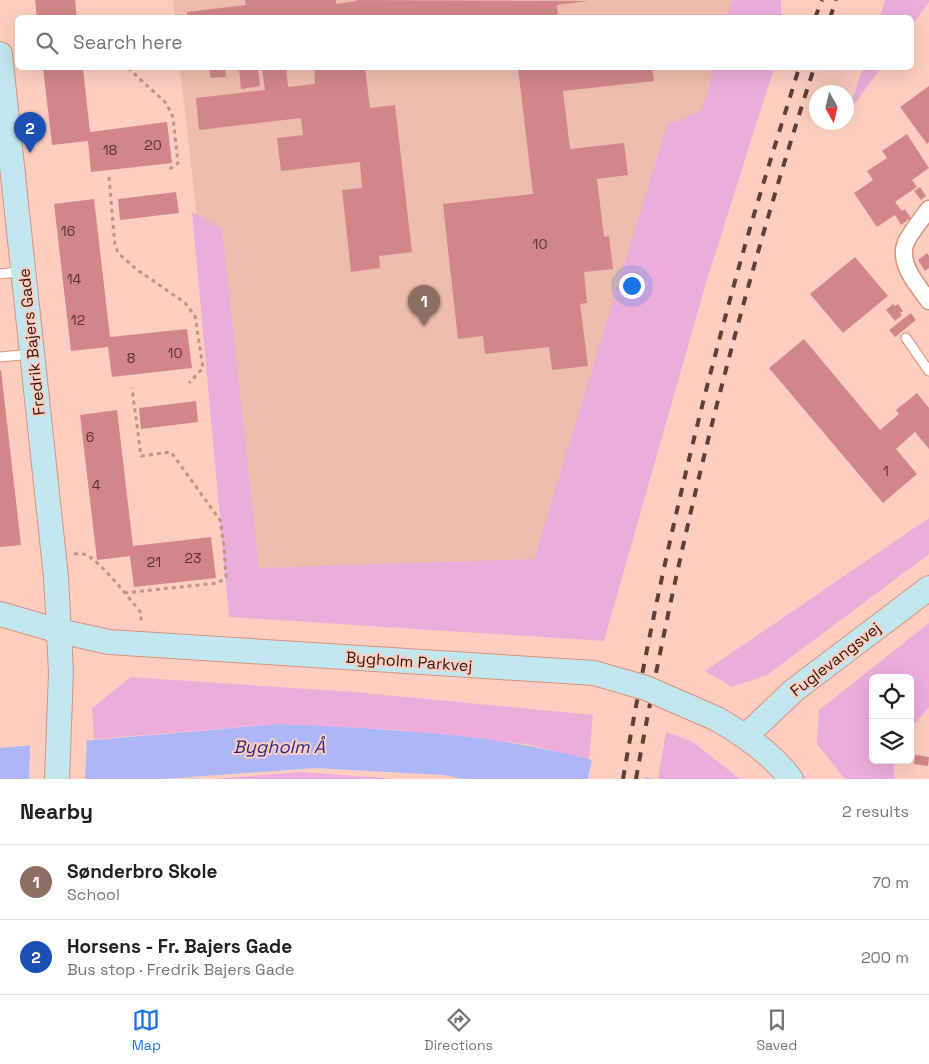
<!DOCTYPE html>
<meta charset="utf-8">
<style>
:root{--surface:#fff;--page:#f2f2f2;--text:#222;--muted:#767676;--line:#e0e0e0;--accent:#1a73e8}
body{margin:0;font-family:"Space Grotesk",sans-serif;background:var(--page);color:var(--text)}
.controls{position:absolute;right:15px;bottom:15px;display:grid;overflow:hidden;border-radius:8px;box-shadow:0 5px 20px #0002}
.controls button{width:45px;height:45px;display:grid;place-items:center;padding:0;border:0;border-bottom:1px solid var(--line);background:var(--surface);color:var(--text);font:25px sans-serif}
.compass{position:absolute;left:809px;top:85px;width:45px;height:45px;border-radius:50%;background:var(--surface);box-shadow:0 5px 20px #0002;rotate:172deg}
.you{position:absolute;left:631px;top:285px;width:18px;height:18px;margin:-12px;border:4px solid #fff;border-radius:50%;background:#1a73e8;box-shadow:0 0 0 8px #1a73e833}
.badge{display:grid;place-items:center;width:32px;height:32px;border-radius:50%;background:var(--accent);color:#fff;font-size:16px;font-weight:700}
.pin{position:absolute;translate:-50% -41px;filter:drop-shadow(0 1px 2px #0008)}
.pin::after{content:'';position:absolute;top:26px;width:18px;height:15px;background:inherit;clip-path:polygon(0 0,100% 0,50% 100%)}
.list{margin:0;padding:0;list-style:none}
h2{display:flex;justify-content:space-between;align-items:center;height:65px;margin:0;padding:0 20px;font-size:21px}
h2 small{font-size:16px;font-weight:400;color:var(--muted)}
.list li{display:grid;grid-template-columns:32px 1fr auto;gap:15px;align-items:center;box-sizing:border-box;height:75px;padding:0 20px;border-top:1px solid var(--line)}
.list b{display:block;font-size:19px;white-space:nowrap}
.list p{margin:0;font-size:16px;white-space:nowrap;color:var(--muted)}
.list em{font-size:16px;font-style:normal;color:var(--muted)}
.icon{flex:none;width:28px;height:28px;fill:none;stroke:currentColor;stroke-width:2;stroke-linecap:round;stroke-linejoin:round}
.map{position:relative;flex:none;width:929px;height:779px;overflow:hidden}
.search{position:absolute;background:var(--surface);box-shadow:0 5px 20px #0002;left:15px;right:15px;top:15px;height:55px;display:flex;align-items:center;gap:12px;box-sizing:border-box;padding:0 18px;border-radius:8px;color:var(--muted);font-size:19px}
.sheet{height:215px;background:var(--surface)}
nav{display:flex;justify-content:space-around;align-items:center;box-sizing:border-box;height:70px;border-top:1px solid var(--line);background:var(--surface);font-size:14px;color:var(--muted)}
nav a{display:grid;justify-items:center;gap:2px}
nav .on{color:var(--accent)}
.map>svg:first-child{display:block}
.built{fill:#efbdae}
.green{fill:#edaddb}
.water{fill:#acb6f9}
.pier{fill:#fdcec0}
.building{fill:#d28689}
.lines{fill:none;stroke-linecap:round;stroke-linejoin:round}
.lane-casing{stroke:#da917c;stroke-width:11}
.street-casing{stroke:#da917c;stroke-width:19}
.secondary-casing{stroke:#da917c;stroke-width:26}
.path{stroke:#bd9488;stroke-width:3;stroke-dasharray:4 4;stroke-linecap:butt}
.lane{stroke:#fff;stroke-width:9}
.street{stroke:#fff;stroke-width:16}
.secondary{stroke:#c1e6ee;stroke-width:24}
.rail{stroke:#5f3f36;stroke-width:4;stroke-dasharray:9 9;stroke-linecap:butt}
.secondary-bridge-casing{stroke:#da917c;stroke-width:26;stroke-linecap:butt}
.secondary-bridge{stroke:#c1e6ee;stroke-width:24}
.labels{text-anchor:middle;stroke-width:4;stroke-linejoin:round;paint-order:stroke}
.number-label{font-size:14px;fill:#58312c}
.street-label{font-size:16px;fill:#30150d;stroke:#fdcec0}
.water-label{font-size:18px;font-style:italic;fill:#2d2a87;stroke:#fdcec0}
</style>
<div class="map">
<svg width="929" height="779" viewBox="0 0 929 779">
<rect width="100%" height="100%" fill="#fdcec0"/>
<path class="built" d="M173,0h573l-6,18h-565z
M180,68h544l-172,517 -313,3z"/>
<path class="green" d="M732,0h49v17h-54z
M885,0h44v2l-17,24v-8l-32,-1z
M714,68h60l-69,218 -101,355 -375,-24 -37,-405 30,16 37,340 275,-9 133,-434 35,-15z
M863,68h18l-34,46z
M929,518v36l-162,121 -35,12 -27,-16z
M929,623v84l-19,22v-51h-37v82h21v19h-49l-28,-35 2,-34z
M131,677l223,15 239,23 -4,45 -62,-16 -127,-14 -121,-6 -185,15 -2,-31z
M666,732l27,10 47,37h-82z
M301,772l97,7h-183z"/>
<path class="water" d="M279,724c125,6 254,10 372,55h-185l-23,-4 -128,-7 -151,11h-164v-31z"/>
<path class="pier" d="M87,737l-2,42h-56l1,-37z
M592,758l32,8 22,8 -1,5h-57z"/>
<path class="building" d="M35,0h40l2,18h-40z
M245,0h91v4l20,-3v-1l233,1 -32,4 1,13h-371v-6l59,-7z
M43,68h40l7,64 77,-10 5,41 -81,9 -3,-31 -36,4z
M209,68h16l1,9 -15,1z
M239,68h19l2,18 -19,3z
M262,68h24l2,19 27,-3 -1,-16h51l5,40 25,-3 17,147 -33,4 1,12 -29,4 -9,-82 20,-2 -2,-26 -79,9 -4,-33 26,-3 -2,-17 -102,12 -3,-32 69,-8z
M518,68h134l2,13 -91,10 7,58 54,-6 4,32 -31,4 7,58 5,-1 4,33 -29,3 3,31 -7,1 8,62 -36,4 -3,-23 -64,7 -2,-18 -25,3 -15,-135 90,-10z
M929,86v56l-2,2 -27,-37z
M907,134l22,34 -17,12 5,7 -22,15 7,9 3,-2 6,9 -10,7 -6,-10 -18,12 -23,-34 19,-13 -6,-9 20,-13 -5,-7z
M920,187l6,9 -5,4 -7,-9z
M176,192l3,21 -59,7 -2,-21z
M94,199l16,138 77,-8 5,39 -80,9 -4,-30 -37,4 -17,-147z
M927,253l2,3v12l-4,3 -7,-11z
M855,257l33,39 -45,37 -33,-39z
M893,304l2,2 3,-2 5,7 -3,2 2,2 -7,6 -9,-11z
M911,313l5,7 -21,17 -6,-7z
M804,339l76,91 19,-16 -3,-4 21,-17 12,15v41l-14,-17 -19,17 21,25 -34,29 -114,-135z
M0,370h1l20,175 -21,2z
M196,401l2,21 -57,7 -2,-21z
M117,410l16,136 78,-9 5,41 -82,9 -4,-31 -33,4 -17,-145z
M915,755l14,2 -1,9 -14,-2z"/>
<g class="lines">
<g class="lane-casing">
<path id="lane" d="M0,274l23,-3
M906,338l23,33
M0,357l32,-3"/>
</g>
<g class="street-casing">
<path id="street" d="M929,209c-6,8 -22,28 -24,36 -6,20 13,41 24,56"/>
</g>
<g class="secondary-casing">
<path id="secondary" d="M0,54l56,523 5,95 -4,107
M0,614l59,17 50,11 485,31
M717,719c28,16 54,34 74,60
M746,736l47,-45 136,-103"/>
</g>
<path class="path" d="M128,68l38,35 7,14 5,46 -11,8
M109,177l6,69 3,7 18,16 45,31 5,4 9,12 8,52 -14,15
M74,554c5,0 8,-1 12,1 13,5 45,45 55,58v9
M124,593l94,-10 8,-6 -2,-32 -4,-25 -49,-68 -30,4 -9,-68"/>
<use href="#lane" class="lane"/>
<use href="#street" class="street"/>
<use href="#secondary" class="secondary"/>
<path class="rail" d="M815,18l7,-18
M830,18l6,-18
M623,779c29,-170 68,-339 114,-505 19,-69 41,-138 62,-206
M636,779c43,-241 103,-479 178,-711"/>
<g class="secondary-bridge-casing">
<path id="secondary-bridge" d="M594,673l52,15 71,31"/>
</g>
<use href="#secondary-bridge" class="secondary-bridge"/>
</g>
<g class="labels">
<g class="number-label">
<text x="153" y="150">20</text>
<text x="110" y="155">18</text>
<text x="68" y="236">16</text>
<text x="540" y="249">10</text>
<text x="74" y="284">14</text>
<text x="78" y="325">12</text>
<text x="175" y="358">10</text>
<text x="131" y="363">8</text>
<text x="90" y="442">6</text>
<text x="886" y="476">1</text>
<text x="96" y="490">4</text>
<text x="193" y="563">23</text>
<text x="154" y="567">21</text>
</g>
<g class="street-label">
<text transform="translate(31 342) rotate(-96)" y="6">Fredrik Bajers Gade</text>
<text transform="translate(835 659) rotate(-38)" y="6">Fuglevangsvej</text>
<text transform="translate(409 661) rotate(4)" y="6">Bygholm Parkvej</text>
</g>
<g class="water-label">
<text x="279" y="753">Bygholm Å</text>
</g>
</g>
</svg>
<div class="controls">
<button><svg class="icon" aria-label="locate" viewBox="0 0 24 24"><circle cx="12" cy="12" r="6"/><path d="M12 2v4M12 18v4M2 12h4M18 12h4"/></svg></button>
<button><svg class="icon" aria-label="layers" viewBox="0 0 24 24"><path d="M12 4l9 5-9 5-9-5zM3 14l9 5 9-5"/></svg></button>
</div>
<svg class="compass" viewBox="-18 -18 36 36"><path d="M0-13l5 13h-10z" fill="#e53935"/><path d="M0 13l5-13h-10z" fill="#767676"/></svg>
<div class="you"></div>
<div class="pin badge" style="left:424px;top:326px;background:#8d6e63">1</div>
<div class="pin badge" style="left:30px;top:153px;background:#1a4fb4">2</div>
<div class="search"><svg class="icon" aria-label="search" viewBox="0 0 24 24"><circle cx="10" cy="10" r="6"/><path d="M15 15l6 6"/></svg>Search here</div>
</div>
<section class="sheet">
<h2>Nearby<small>2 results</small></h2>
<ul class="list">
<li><span class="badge" style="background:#8d6e63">1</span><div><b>Sønderbro Skole</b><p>School</p></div><em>70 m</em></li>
<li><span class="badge" style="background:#1a4fb4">2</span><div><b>Horsens - Fr. Bajers Gade</b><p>Bus stop · Fredrik Bajers Gade</p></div><em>200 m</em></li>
</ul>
</section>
<nav>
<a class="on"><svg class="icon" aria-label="map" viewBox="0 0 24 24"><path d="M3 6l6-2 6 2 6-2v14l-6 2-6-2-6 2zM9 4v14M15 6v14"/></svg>Map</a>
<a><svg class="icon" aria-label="directions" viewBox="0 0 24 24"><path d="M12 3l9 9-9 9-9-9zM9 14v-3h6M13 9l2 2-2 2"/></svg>Directions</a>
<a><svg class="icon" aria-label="saved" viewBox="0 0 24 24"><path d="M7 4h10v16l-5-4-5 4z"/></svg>Saved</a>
</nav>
